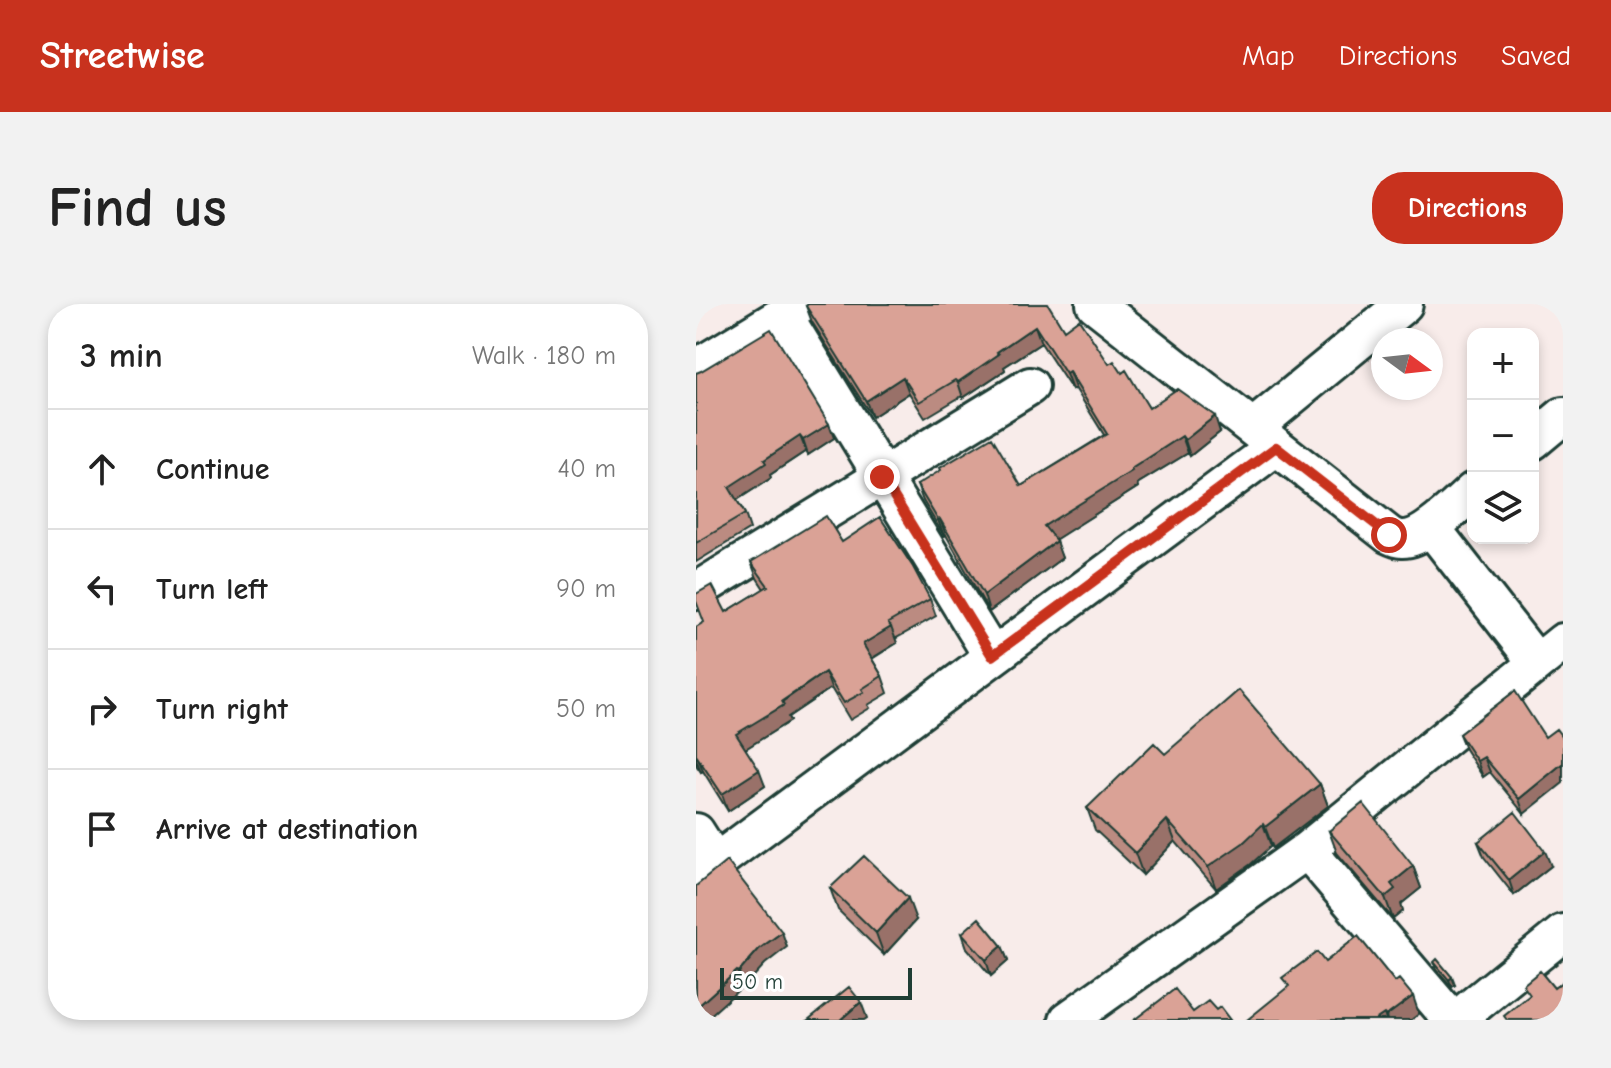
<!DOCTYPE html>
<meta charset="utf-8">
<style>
:root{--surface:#fff;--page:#f2f2f2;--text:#222;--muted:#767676;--line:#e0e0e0;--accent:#c8321e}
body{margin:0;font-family:"Comic Neue",sans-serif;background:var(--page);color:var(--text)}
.controls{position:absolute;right:24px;top:24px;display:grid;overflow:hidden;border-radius:16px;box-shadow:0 4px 12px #0003}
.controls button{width:72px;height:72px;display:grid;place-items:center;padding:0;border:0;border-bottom:2px solid var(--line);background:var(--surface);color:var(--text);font:40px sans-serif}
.compass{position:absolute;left:675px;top:24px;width:72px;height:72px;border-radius:50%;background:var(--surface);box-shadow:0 4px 12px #0003;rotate:105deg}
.scale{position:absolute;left:24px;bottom:20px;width:192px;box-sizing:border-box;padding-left:8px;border:4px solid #1f3d34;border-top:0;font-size:22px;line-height:28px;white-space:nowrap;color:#1f3d34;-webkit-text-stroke:6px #fff;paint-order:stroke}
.stop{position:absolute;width:24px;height:24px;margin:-18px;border:6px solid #c8321e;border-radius:50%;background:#fff}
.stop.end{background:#c8321e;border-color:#fff;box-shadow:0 2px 8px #0008}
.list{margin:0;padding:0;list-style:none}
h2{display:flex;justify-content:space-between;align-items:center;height:104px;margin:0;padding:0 32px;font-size:34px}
h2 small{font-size:26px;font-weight:400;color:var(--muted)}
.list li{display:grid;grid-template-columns:52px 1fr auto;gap:24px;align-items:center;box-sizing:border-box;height:120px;padding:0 32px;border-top:2px solid var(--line)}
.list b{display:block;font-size:30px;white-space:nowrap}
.list em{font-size:26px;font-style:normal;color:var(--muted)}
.icon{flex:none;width:44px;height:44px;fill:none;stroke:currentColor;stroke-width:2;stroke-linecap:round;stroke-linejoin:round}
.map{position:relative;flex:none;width:867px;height:716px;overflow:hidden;border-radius:32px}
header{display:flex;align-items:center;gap:48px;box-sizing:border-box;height:112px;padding:0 40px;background:var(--accent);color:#fff}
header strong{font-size:38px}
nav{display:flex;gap:44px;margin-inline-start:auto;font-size:28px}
.intro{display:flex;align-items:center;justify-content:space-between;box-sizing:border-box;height:192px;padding:0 48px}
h1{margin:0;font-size:56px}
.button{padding:20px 36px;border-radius:32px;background:var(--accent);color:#fff;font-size:28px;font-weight:700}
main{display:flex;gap:48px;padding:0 48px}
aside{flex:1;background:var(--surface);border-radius:32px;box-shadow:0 4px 12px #0003}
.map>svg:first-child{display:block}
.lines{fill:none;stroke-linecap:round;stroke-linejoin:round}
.minor-casing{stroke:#1f3d34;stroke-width:42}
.minor{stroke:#fff;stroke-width:36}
.wall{fill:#bb8b81;stroke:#1f3d34;stroke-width:2}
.shaded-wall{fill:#997169;stroke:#1f3d34;stroke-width:2}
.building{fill:#daa296;stroke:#1f3d34;stroke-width:2}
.route{stroke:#c8321e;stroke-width:10}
</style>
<header>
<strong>Streetwise</strong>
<nav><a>Map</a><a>Directions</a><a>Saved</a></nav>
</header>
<div class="intro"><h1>Find us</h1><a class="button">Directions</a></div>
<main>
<aside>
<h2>3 min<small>Walk · 180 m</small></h2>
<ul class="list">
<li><svg class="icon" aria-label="ahead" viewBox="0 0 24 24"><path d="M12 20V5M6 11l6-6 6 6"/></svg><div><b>Continue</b></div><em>40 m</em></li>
<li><svg class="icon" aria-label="left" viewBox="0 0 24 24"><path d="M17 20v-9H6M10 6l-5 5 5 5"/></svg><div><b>Turn left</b></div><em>90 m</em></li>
<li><svg class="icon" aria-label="right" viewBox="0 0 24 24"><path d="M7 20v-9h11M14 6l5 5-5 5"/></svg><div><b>Turn right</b></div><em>50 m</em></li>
<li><svg class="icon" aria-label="arrive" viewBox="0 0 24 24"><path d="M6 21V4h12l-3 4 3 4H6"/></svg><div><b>Arrive at destination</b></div></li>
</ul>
</aside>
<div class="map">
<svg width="867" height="716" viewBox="0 0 867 716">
<rect width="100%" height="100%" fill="#f8ecea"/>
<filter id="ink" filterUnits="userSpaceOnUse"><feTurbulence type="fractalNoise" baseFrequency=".0125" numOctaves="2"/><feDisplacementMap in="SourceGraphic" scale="16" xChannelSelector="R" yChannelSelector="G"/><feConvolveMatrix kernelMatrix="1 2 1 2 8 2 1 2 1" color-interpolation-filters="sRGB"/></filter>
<g filter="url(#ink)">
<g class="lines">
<g class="minor-casing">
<path id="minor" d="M399,0l294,231c4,2 8,4 12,4 22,2 56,-34 72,-48
M87,10l209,342
M0,64l105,-64
M557,124l151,-124
M837,137l30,-25
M735,223l106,136
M0,287l334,-205
M0,528l19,30
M611,546l145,170
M0,573l580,-430
M372,716l239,-170 256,-208
M760,716l107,-87"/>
</g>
<use href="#minor" class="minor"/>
</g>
<path class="wall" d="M110,2l258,24 58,43 27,35 71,24 -30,24 -2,-3 -51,31 1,3 -84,53 8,18 -73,54 -43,-77 -2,1 -21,-35 -6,-16 104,1 83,-51 -29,-47 -3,2 -31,-47 -37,24 1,3 -42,28 -1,-2 -37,22 -16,-25 -37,24 -60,-95z
M0,69l138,65 -26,17 -2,-4 -36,24 1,3 -34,22 8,14 5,15 -54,33z
M146,238l88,57 6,17 -41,23 2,4 -25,16 10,17 6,17 -20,12 2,3 -20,12 -19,-32 -43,29 2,4 -45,28 20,37 -37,25 -25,-40 -2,1 -5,-7v-138l30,-15 38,-23 -7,-11 -6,-16z
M819,387l9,123 -34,-42 -7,5 -18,-28 -6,-15z
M469,450l155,30 8,22 -55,42 -2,-2 -20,18 -35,25 -41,-48 -32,34 -48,-45 -8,-22z
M633,527l84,35 8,22 -20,16 2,7 -10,8 -56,-66z
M782,538l73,24 -37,29 -30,-38z
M134,584l86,32 -32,35 -46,-45z
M266,629l40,13 6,15 -17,15 -24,-28z
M738,658l21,23 -3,2 -15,-17z"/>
<path class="shaded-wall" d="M339,22l6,17 -37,24 1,3 -42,28 -5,-16 39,-30z
M373,68l6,16 -3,2 -6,-16z
M207,73l6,16 -37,24 -6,-16z
M519,112l5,16 -30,24 -5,-16z
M133,120l5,14 -26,17 -5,-15z
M104,132l6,15 -36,24 1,3 -37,24 -5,-15 35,-27z
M486,132l6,17 -51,31 1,3 -88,56 -6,-17 87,-57z
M244,215l6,16 -2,1 -6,-16z
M360,237l6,17 -73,54 -5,-17z
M195,323l6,16 -28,17 -6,-16z
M129,368l6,16 -43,29 2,4 -48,30 -6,-17z
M1,450l6,17 -2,1 -5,-13z
M788,453l6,15 -7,5 -6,-16z
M867,459v20l-39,31 -5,-15z
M63,466l6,16 -37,25 -6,-17z
M624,480l8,22 -55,42 -8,-21z
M471,516l8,21 -32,34 -8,-22z
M567,520l8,22 -20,18 -35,25 -8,-22z
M849,547l6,15 -37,29 -5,-15z
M717,562l8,22 -20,16 2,7 -10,8 -8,-22 6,-13z
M212,594l8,22 -32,35 -8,-22z
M86,628l5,15 -22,17 -21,23 -5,-15 20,-23z
M306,642l6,15 -17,15 -5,-16z
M41,667l6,15 -38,34h-9v-12z
M756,673l3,8 -3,2 -3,-7z
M717,692l6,18 -8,6h-24l-1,-4z
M165,698l6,16 -3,2h-24z
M688,710l2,6h-11z"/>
<path class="building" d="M112,0h240l16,26 15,-11 30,45 5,-3 8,12 4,-3 23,38 28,-19 38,27 -30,24 -3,-4 -51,33 1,2 -88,55 12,15 -72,54 -44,-76 -2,1 -21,-35 24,-15 -1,-2 52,-31 29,49 86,-52 -38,-62 -3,2 -31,-48 -38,26 2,2 -41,28 -2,-2 -37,22 -16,-25 -37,24 -60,-95z
M75,25l58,95 -26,16 -3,-4 -36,24 2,3 -37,24 16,27 -49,29v-170l5,-2z
M130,212l16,26 38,-25 33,50 17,32 -42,24 3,4 -28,17 19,32 -20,13 2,3 -20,11 -19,-31 -43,29 2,4 -48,29 23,36 -37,24 -26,-39v-128l8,-5 -8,-21v-7l16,-9 14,27 42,-26 -17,-24z
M543,386l81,94 -55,43 -2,-3 -20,19 -35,24 -41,-47 -32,33 -48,-45 67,-65 11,11z
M819,387l30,46 11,-8 7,9v25l-44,36 -35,-42 -7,4 -18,-27z
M667,499l50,63 -22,18 4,5 -10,8 -56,-66z
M819,508l30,39 -36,29 -31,-38z
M168,552l44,42 -32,35 -46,-45z
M31,557l55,71 -23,17 -20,23 -2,-1 -41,37v-122z
M283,614l23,28 -16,14 -24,-27z
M662,632l37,46 4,-3 14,17 -27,20 -2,-2 -9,6h-128l42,-34 -7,-8 35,-26 8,10z
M741,655l15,18 -3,3 -15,-18z
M844,667l14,17 9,-7v39h-56l-3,-4 26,-21 -7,-10z
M153,683l12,15 -21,18h-32z
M479,685l18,23 15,-11 8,9 4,-3 10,13h-96z"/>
</g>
<g class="lines" filter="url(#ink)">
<path class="route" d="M186,173l110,179 284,-209 113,88"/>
</g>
</svg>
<div class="controls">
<button>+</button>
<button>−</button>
<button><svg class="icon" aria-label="layers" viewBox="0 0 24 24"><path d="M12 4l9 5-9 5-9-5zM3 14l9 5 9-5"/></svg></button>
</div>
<svg class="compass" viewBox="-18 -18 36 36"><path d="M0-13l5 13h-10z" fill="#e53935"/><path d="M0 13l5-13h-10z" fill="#767676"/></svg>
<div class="scale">50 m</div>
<div class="stop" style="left:693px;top:231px"></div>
<div class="stop end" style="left:186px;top:173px"></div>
</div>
</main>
